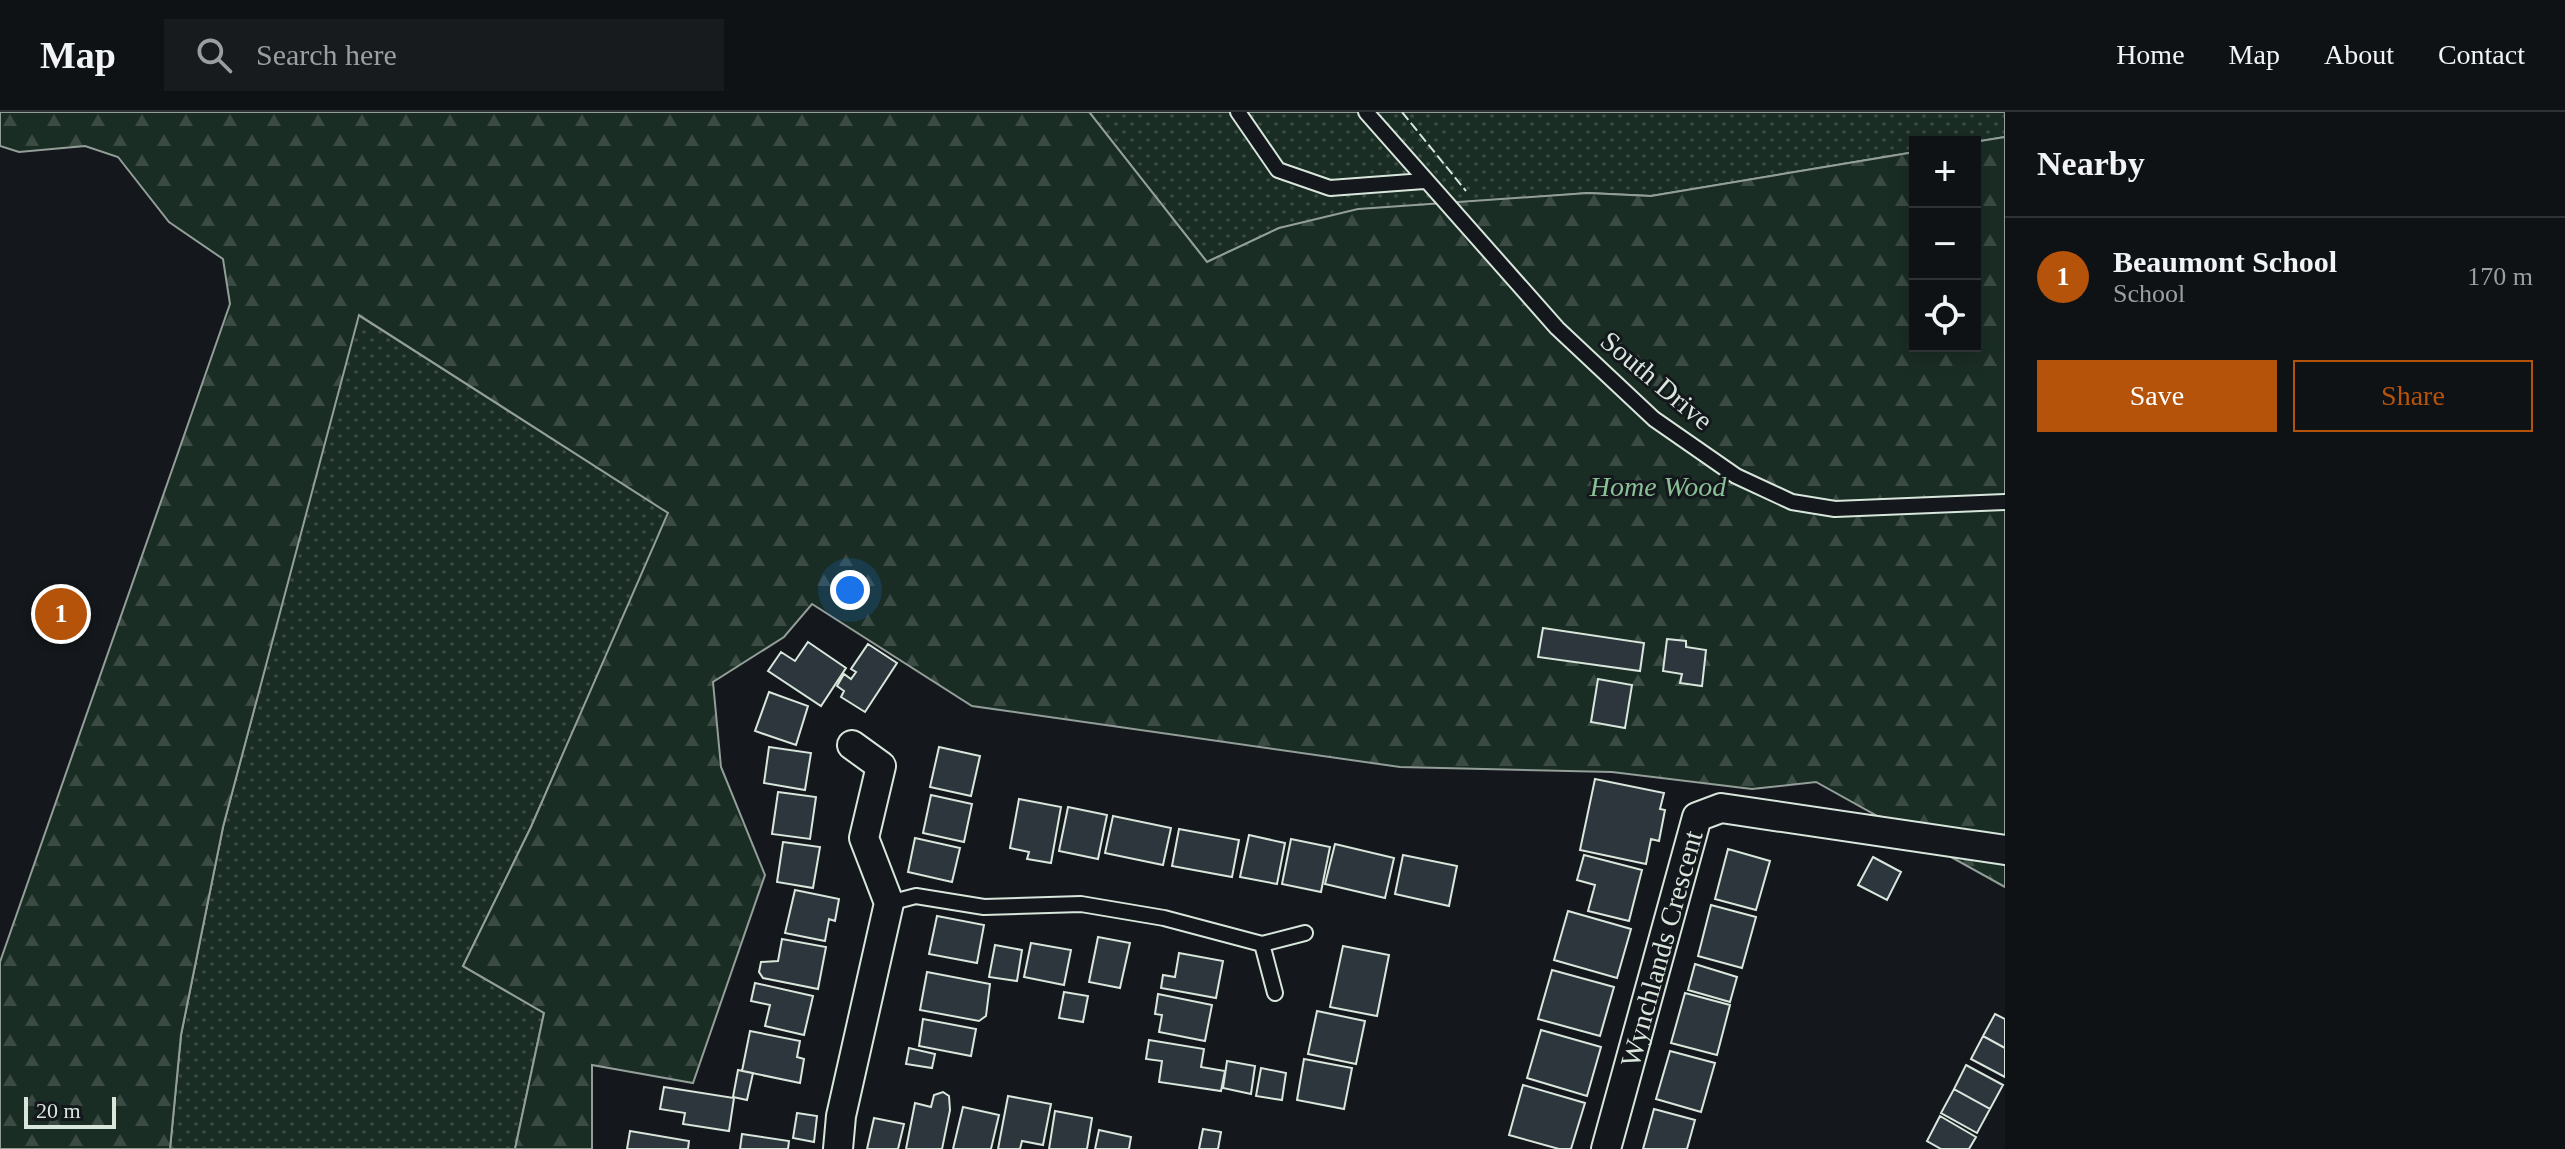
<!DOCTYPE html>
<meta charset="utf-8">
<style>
:root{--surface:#0f1215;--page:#181b1e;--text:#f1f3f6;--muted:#9b9ea0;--line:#2f3234;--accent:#b45309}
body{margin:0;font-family:"Times New Roman",serif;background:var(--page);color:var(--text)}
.controls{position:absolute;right:24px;top:24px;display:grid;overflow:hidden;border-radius:0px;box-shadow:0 4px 20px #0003}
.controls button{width:72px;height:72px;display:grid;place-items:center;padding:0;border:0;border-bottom:2px solid var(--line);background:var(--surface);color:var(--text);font:40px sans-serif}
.scale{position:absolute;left:24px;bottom:20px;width:92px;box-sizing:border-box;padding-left:8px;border:4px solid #d8e6dc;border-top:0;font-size:22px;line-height:28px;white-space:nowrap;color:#d8e6dc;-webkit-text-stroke:6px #14181c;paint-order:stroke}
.you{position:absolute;left:850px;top:478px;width:28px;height:28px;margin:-20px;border:6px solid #fff;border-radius:50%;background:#1a73e8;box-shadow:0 0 0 12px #1a73e833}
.badge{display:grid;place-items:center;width:52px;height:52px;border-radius:50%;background:var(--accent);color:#fff;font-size:26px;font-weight:700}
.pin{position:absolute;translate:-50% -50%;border:4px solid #fff;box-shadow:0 2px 8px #0006}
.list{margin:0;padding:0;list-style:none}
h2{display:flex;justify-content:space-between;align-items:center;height:104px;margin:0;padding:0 32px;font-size:34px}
h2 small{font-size:26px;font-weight:400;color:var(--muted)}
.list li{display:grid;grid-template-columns:52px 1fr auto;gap:24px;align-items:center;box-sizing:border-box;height:120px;padding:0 32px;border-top:2px solid var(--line)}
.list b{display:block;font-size:30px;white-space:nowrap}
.list p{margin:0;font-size:26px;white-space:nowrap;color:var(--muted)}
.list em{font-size:26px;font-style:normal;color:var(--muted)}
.actions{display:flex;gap:16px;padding:24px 32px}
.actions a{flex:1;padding:18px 0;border:2px solid var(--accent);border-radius:0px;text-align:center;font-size:28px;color:var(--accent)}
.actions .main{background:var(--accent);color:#fff}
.icon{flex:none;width:44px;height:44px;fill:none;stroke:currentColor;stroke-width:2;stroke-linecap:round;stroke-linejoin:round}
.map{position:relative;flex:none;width:2005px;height:1037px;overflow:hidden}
header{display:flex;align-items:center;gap:48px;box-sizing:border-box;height:112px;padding:0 40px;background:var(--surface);border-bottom:2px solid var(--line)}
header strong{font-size:38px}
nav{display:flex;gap:44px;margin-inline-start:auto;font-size:28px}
.search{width:560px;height:72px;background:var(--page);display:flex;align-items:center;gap:20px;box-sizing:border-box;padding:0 28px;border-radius:0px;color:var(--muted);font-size:30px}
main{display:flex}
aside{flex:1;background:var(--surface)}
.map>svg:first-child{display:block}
.grass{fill:url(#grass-dots);stroke:#939e99;stroke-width:2}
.forest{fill:url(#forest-firs);stroke:#939e99;stroke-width:2}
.building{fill:#2c363c;stroke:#d8e6dc;stroke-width:2}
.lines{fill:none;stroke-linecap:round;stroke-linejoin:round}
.service-casing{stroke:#d8e6dc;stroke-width:18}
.minor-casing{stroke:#d8e6dc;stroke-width:32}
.service{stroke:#14181c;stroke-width:14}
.minor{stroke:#14181c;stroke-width:28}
.fence{stroke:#d8e6dc;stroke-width:2;stroke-dasharray:10 4;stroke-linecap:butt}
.labels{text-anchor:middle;stroke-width:6;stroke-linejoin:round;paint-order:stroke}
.street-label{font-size:28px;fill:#d8e6dc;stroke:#14181c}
.park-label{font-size:28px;font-style:italic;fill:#8ac095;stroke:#14181c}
</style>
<header>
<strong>Map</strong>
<div class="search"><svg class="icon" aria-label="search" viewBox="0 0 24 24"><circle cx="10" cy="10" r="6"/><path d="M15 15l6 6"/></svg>Search here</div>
<nav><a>Home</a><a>Map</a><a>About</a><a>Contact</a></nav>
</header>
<main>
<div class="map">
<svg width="2005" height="1037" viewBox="0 0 2005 1037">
<defs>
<pattern id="grass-dots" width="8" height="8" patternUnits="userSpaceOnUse" patternTransform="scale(2)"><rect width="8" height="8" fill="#1a2d24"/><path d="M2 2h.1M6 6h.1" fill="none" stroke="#3b4b43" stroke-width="1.8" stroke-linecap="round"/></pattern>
<pattern id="forest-firs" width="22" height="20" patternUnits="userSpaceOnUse" patternTransform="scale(2)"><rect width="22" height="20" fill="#1a2d24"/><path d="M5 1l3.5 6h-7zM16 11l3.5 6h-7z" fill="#3b4b43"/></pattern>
</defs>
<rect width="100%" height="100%" fill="#14181c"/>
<path class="grass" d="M1089,0h916v25l-31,5h-59v10l-264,44 -63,-3 -96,8 -213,27 -72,34z
M358,203l311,198 -138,314 -68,139 81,47 -29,136h-345l11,-114 42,-208z"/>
<path class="forest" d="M0,0h1089l118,150 72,-34 79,-19 230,-16 63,3 264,-44v194h60l-1,-204 31,-5v750l-189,-105 -64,7 -140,-17 -212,-5 -428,-61 -160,-102 -28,33 -71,45 8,85 44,108 -72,208 -101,-18v84h-77l29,-136 -81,-47 68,-139 137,-314 -309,-198 -136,512 -42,208 -11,114h-170v-187l230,-658 -7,-45 -54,-37 -51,-65 -33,-11 -66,6 -19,-6z"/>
<path class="building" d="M1543,516l101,15 -4,28 -102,-14z
M1667,527l19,2v6l20,3 -4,36 -22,-3 2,-9 -19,-3z
M808,530l38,26 -25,38 -53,-35 13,-19 14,9z
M868,532l29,19 -32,49 -24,-15 3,-6 -7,-5 7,-12 7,5 5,-7 -5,-3z
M1598,567l34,6 -7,43 -34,-6z
M769,580l39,14 -12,39 -41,-14z
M769,635l42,6 -6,37 -41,-7z
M939,635l41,9 -9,40 -41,-9z
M1595,667l69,14 -4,16 5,1 -6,31 -8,-2 -5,25 -66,-14z
M778,680l38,5 -6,42 -38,-5z
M931,683l41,9 -8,38 -41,-9z
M1019,687l42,8 -10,56 -24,-4 2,-7 -19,-4z
M1068,695l39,8 -9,44 -39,-8z
M1113,704l58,12 -8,37 -58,-12z
M1179,717l60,11 -7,37 -60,-11z
M1249,723l36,8 -8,41 -37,-7z
M915,726l45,10 -8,34 -44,-10z
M1291,727l39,8 -9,45 -39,-8z
M783,730l37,5 -7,41 -36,-6z
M1335,732l59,14 -9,40 -60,-14z
M1728,737l42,12 -14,49 -41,-11z
M1403,743l54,11 -8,40 -54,-12z
M1584,743l58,15 -13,51 -41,-10 7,-26 -18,-5z
M1873,745l28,15 -14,28 -29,-15z
M795,778l44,9 -4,22 -6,-2 -4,22 -40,-8z
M1711,793l45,12 -14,51 -44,-12z
M1568,799l63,18 -14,49 -63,-18z
M937,804l47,9 -7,38 -48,-9z
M1098,825l32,6 -10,45 -31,-6z
M782,827l44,8 -8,42 -55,-11 -4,-6 2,-10 17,-1z
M1031,831l40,7 -7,35 -40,-8z
M995,833l27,5 -5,31 -28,-4z
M1343,834l46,9 -12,61 -47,-9z
M1179,841l44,8 -7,37 -55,-10 2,-13 12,2z
M1695,852l42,13 -7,25 -42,-12z
M1552,858l62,17 -14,49 -62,-17z
M927,860l63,12 -4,32 -7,5 -59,-11z
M755,871l58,13 -9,39 -39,-9 5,-21 -19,-4z
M1064,880l24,4 -5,26 -24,-4z
M1685,881l45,12 -13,50 -46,-12z
M1158,882l54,11 -7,36 -46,-9 3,-17 -7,-1z
M1317,899l48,10 -9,43 -48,-10z
M1995,902l10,5v29l-22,-12z
M923,907l53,10 -5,27 -52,-10z
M1541,918l60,17 -14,49 -60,-18z
M750,919l50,10 -3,16 7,2 -4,24 -58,-12z
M1983,924l22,12v29l-34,-18z
M1149,928l55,9 -3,18 24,4 -4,20 -62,-9 3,-21 -16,-2z
M909,936l26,6 -3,14 -26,-4z
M1670,939l45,12 -14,49 -45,-13z
M1304,947l48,9 -8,41 -47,-9z
M1227,949l28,5 -4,28 -28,-6z
M1966,953l37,20 -13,24 -36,-20z
M1261,956l25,5 -4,27 -26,-4z
M738,958l15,3 -6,27 -14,-3z
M1523,973l62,18 -14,46h-12l-50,-14z
M664,975l70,11 -5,33 -46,-7 2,-11 -25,-4z
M1954,977l36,20 -13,24 -36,-20z
M943,980l6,4 1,14 -8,39h-36l9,-46 16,4 3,-12z
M1008,984l43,8 -8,41 -21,-4 -2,8h-22z
M963,995l36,8 -8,34h-38z
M1654,997l41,11 -8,29h-44z
M1055,999l37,7 -5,31h-38z
M797,1001l20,3 -3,26 -21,-4z
M1940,1004l36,21 -7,12h-28l-14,-8z
M874,1006l30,6 -6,25h-31z
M1203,1017l18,3 -3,17h-19z
M1099,1018l32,7 -2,12h-34z
M630,1019l59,10 -1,8h-61z
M742,1022l47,7 -1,8h-48z"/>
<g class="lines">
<g class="service-casing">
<path id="service" d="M1238,0l40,58 52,18 94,-7
M1366,0l191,216 97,91 82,57 56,26 43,7 170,-7
M889,791l27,-7 68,11 97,-3 83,14 98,26 43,-11
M1262,832l13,49"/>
</g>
<g class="minor-casing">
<g id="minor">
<path d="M838,1037l3,-33 48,-213 -25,-65 17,-72 -29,-21"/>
<path id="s1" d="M1606,1037l91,-332 24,-9 284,42"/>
</g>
</g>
<use href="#service" class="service"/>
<use href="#minor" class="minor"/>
<path class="fence" d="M1402,0l64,79"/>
</g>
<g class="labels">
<g class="street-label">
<text transform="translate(1657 268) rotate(40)" y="10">South Drive</text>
<text dy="10" stroke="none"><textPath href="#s1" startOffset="208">Wynchlands Crescent</textPath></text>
</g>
<g class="park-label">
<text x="1658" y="384">Home Wood</text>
</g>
</g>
</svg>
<div class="controls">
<button>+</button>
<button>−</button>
<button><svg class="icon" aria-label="locate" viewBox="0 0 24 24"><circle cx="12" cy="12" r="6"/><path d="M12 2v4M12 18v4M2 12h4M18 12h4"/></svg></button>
</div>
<div class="scale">20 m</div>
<div class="you"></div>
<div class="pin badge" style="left:61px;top:502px">1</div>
</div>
<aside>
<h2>Nearby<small></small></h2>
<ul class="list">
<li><span class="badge">1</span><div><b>Beaumont School</b><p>School</p></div><em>170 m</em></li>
</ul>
<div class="actions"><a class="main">Save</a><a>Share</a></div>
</aside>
</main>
